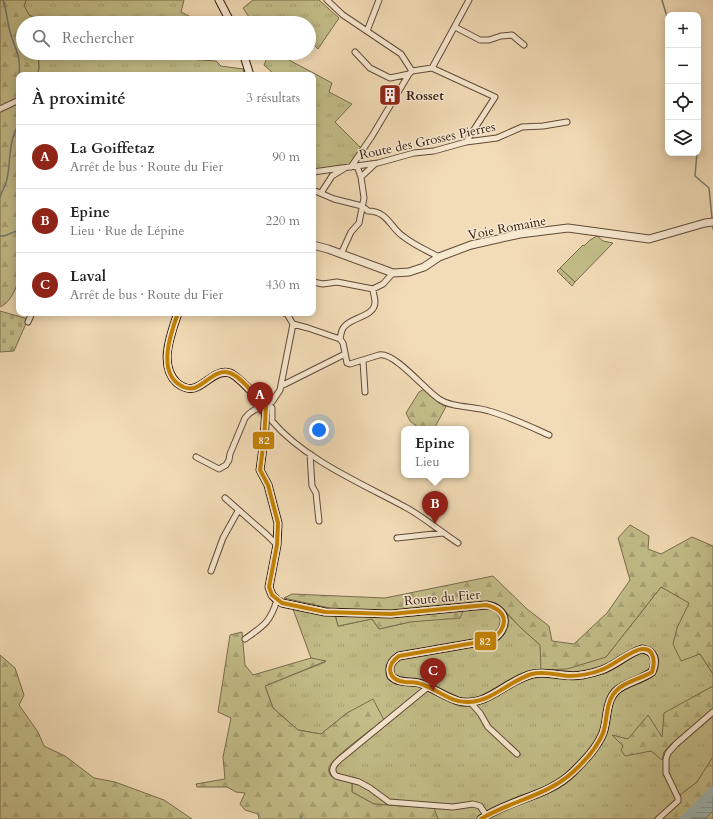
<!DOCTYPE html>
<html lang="fr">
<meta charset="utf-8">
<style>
:root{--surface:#fff;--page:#f2f2f2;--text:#222;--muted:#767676;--line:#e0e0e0;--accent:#8f2418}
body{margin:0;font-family:Cardo,serif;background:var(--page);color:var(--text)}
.controls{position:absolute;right:12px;top:12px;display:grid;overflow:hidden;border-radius:8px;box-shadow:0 2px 10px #0003}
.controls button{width:36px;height:36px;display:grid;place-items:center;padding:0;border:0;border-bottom:1px solid var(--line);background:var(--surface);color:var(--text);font:20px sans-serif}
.you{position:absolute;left:319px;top:430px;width:14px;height:14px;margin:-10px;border:3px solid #fff;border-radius:50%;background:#1a73e8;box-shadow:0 0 0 6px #1a73e833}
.badge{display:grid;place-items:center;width:26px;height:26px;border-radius:50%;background:var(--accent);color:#fff;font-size:13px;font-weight:700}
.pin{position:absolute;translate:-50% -33px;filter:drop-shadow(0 1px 2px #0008)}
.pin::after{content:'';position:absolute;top:21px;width:14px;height:12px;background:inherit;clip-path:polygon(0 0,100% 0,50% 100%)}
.popup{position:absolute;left:401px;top:426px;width:68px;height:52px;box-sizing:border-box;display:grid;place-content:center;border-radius:8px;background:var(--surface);filter:drop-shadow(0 1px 3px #0005);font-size:13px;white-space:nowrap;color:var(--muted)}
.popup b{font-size:15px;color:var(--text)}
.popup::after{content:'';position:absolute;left:50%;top:100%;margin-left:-8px;border:8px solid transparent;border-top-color:var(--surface)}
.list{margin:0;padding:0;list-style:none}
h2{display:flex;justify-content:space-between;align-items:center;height:52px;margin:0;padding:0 16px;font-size:17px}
h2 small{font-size:13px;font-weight:400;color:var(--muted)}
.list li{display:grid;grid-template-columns:26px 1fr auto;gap:12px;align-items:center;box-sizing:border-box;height:64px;padding:0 16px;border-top:1px solid var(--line)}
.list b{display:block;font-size:15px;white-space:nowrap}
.list p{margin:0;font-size:13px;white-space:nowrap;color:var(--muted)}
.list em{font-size:13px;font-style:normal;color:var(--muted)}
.icon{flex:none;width:22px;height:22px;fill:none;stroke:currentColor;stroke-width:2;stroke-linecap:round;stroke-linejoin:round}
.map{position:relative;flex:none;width:713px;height:819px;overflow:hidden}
.search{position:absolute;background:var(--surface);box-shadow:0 2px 10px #0003;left:16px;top:16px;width:300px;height:44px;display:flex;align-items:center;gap:10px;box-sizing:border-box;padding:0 14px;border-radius:22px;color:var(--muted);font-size:15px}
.panel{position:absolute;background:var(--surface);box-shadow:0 2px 10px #0003;left:16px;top:72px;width:300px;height:244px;border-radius:8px}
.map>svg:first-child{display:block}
.grass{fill:url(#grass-tufts);stroke:#7a6c4c}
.forest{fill:url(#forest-firs);stroke:#7a6c4c}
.cemetery{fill:url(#cemetery-stones);stroke:#7a6c4c}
.park{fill:url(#park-dots);stroke:#7a6c4c}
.pitch{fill:#c3be89;stroke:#7a6c4c}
.water{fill:url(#water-rules);stroke:#737974}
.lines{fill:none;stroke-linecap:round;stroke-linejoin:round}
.stream{stroke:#737974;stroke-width:1.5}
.river{stroke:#9fb9b8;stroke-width:8}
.minor-casing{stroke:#604a39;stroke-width:7}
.tertiary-casing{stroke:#604a39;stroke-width:9}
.secondary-casing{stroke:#30190f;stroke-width:9}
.minor{stroke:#f7e8d0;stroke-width:5}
.tertiary{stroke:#f7e8d0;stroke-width:7}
.secondary{stroke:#f7e8d0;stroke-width:7}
.bus-1-casing{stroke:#f7e8d0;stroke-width:7}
.bus-1{stroke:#c58304;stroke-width:4}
.labels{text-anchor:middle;stroke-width:3;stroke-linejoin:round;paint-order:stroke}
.poi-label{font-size:13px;font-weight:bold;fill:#30190f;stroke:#f7e8d0;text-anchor:start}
.street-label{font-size:13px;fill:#30190f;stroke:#f7e8d0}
.line-badge{stroke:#f7e8d0;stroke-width:1.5}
.badge-label{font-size:11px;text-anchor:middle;font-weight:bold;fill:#fff}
</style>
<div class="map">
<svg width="713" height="819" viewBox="0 0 713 819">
<defs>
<pattern id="grass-tufts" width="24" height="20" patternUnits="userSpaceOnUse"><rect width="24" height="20" fill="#c3be89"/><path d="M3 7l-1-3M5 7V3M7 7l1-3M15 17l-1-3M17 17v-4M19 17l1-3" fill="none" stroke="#a8a375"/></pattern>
<pattern id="forest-firs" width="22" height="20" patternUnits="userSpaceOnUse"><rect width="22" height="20" fill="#c3be89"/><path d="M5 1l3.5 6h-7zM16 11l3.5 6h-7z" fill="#a8a375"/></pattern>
<pattern id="cemetery-stones" width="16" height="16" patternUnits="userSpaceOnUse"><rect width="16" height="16" fill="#c3be89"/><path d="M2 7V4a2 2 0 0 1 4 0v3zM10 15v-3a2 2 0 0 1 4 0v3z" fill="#a8a375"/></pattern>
<pattern id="park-dots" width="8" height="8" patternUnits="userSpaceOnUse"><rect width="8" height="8" fill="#c3be89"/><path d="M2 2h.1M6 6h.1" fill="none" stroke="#a8a375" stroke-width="1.8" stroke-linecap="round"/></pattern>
<pattern id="water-rules" width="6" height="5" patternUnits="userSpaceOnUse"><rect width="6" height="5" fill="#9fb9b8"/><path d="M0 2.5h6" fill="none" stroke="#899e9d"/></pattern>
</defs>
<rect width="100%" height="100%" fill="#f2dcb7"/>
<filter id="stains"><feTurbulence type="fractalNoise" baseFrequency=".005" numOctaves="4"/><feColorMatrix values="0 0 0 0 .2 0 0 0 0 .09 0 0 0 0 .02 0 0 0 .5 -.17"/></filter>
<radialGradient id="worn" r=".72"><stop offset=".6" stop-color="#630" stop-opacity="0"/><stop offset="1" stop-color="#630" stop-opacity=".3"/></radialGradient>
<path class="grass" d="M26,0h158l-3,12 22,11h-156l1,-4 -18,-3 -6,-10z
M253,0h66l20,18 -21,31 -9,-9v-17h-56l-10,-15z
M38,53h152l-4,6 30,2 5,5 22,3 1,6h-207l2,-7z
M263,53h29l-3,7 43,23 -3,9 23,12 -17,18 27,27 -13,16 -36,8v-98h-38l-11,-10 3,-7z
M661,587l29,16 -13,25 23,26 13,20v12l-21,12 -30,40 -34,1 -15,-3 28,16 10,-1 13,1 6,-7 43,-36v49l-16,24 -17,13v8l-20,16h-222l-5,-11 -59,-4 -22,-12v-9l-21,-7c-5,-12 8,-19 16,-27v-36l-26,21 -23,-4 -25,-22 -8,-22 60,-24 -14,-4 -18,-49 42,5 3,12 34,-7 7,10 31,-7 56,-17 30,-2 24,24 20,18 66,12z"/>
<path class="forest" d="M0,0h26l-2,6 6,10 18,3 -1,4h-24v30h15l1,15 -2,7h-18v205c-4,10 -9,23 -19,27z
M426,388l22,15 -13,24 1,2h-16l-10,-8 -4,-8 13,-21z
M630,525l19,11 -1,13 13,5 31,-17 21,9v128l-13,-20 -19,7 -8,-17 4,-16 12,-25 -28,-16 -55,70 -39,12 -26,1 -1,-25 -20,-18 -14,-15 -10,-9 -30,2 -6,13 -50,4 -31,7 -7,-10 -34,7 -4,-17 -50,-11 8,-4 93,4 108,-22 34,33 22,17 3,15 22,3 33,-31 23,-33 -12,-42z
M242,632l3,33 8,10 58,-17 15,3 -61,25 8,22 25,22 23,4 26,-21 26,-14 11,21c-10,7 -52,38 -55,47 -1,4 0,6 2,9l21,7v9l22,12 60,4 4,11h-179l-1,-5 -13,-4 -5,-6 5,-11 -9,-1 -9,-5h-30l-1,-3 29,-5 -2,-22 8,-39 -13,-6 12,-77z
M0,655l15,13 9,27 -5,10 19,27 6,14 21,10 29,22 21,4 49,18 28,19h-192z
M713,686v23l-43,36 -6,7 -2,8 -11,-9 -26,5 -4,-6 2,-4 -11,-11 16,4 20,-24 14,22 2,-24z
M712,758h1v61h-53l19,-16 1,-8 17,-13z"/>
<path class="cemetery" d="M0,311l28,8 -14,32 -14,1z"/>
<path class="park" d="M560,268l15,14 -3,4 -15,-15z"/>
<path class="pitch" d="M597,236l6,5 10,2 -38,39 -15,-14 23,-23 1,1 6,-6z"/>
<path class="water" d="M713,793v18l-8,8h-20z"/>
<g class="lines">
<path class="stream" d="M3,0c4,11 4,23 8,35 5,16 10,21 8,40
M662,0l6,20
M19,80v1
M697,153l-2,23 14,12 3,30
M0,197c2,-6 6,-12 7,-18 4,-18 1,-38 12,-55
M713,226v3
M0,236h4l15,-6
M301,816v3"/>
<path class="river" d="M684,819l29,-29"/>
<g class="minor-casing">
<path id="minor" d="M327,0l16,15 58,39 11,17
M455,27l25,13h9l12,-4 11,-1 12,10
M367,31l12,-31
M355,52l15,16 20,10 19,-4 3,-3 20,-3
M432,68l63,29 -29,45
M432,68l37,-68
M0,109l19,-9
M351,167l21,-31 37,-62
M313,172l65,-9 36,-10 20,-2 32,-9 31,-4 25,-11 21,-1 24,-4
M361,177l14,-13
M313,190l21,9 28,7 6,5c20,0 22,17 36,26 10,8 24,14 35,20
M321,193l11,-17 13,-8
M341,254l10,-22 8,-9 5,-25 -3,-21 -4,-11
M313,282l10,2 14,-2 36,7 10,-5 10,-11
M28,322l4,-9
M293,324l15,4 32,11 3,4 4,20 3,1 29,-9c15,-4 47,36 60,44 13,9 35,7 50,12 21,6 40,15 60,24
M340,339c1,-4 1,-9 4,-12 7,-10 31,-10 31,-25 0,-4 -2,-9 -2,-13
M363,361l2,31
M281,386l64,-32
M266,406l6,-4 8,-12 13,-66 -6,-10 -3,-1
M310,454l2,32 4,7 3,28
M196,457l23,12 7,-4 3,-5 1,-6 15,-36c6,-8 16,-12 26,-11l1,1v13c33,39 91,63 135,87 18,10 34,24 51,35
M225,498l42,37 10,10
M397,538l46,-5
M211,571l12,-33 15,-27
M245,639c18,-13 25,-16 32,-39
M428,687l-83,68c-6,5 -18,13 -9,21l23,6 11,6 19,14 64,5 20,-3 7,2 6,9
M470,702l10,11 8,14 29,27
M658,819l20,-18v-3l-12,-25v-14l2,-6 8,-9 37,-32"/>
</g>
<g class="tertiary-casing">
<path id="tertiary" d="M313,245l15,4 65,24 16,-1 15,-5 15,-10 32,-12 49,-11 48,-6 81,11 56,-16 8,-1"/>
</g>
<g class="secondary-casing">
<path id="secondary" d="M219,0l12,23
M243,53l7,22
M178,313c-7,21 -20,52 -1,70 4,3 11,7 17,5 12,-3 21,-19 36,-15 10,4 28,26 36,34l-2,33 -4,30 8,15 10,38 -1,22 -8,42 3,8 5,5 5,3 43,9 66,2 95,-9c23,3 24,25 5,35l-92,16c-8,5 -11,11 -8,20 9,9 21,4 31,8 12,5 24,13 36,17 28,8 49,-22 75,-27 16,-3 32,4 49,1 6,-1 14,-3 20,-5 14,-5 26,-17 40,-21 13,2 15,12 10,23 -11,8 -25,10 -35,18 -12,11 -9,30 -14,43 -6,15 -19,28 -30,39 -25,25 -64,27 -92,47"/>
</g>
<use href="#minor" class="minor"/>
<use href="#tertiary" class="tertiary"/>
<use href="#secondary" class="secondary"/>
<g class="bus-1-casing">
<path id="bus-1" d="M178,313c-7,19 -21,58 2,72 4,3 9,4 14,3 12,-4 22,-20 36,-15 12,4 27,25 36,34l-2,33 -4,30 8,15 10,38 -1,22 -8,42 3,8 10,8 43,9 66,2 95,-9c23,6 23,22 5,35l-92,16c-14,10 -11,24 6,26 6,0 11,0 16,2 16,5 30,19 47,18 24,0 42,-22 64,-28 12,-3 24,1 36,2 12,0 23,-2 33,-6 12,-4 30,-20 41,-21 13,-1 13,14 10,23 -11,7 -26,9 -35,18 -12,11 -9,29 -14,43 -6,15 -18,28 -30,39 -26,24 -63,29 -92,47"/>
</g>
<use href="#bus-1" class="bus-1"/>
</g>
<defs>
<g id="building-square" transform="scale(1.15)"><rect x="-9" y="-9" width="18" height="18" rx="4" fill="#8f2418" stroke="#f7e8d0"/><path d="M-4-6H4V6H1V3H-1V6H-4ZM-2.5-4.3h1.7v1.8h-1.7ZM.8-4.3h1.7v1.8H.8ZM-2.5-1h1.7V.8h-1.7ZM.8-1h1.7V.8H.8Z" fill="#fff"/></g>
</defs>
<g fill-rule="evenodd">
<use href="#building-square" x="390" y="95"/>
</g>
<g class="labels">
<g class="poi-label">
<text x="406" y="100">Rosset</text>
</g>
<g class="street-label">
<text transform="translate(427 140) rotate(-12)" y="5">Route des Grosses Pierres</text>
<text transform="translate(507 227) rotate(-11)" y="5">Voie Romaine</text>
<text transform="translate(442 597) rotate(-5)" y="5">Route du Fier</text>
</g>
</g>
<g class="line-badge">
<rect x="252" y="431" width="23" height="19" rx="4" fill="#c58304"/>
<rect x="474" y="631" width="23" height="20" rx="4" fill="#c58304"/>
</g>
<g class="badge-label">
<text x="264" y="444">82</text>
<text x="485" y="645">82</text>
</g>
<rect width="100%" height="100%" filter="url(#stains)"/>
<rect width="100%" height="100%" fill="url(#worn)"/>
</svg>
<div class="controls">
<button>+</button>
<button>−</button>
<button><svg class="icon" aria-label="locate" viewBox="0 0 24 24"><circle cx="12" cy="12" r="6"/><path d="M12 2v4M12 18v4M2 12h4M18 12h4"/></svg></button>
<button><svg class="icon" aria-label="layers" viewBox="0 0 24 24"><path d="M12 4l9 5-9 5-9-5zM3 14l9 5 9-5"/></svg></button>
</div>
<div class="you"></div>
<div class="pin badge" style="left:260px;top:415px">A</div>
<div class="pin badge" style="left:435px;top:524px">B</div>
<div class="popup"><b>Epine</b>Lieu</div>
<div class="pin badge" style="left:433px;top:691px">C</div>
<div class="search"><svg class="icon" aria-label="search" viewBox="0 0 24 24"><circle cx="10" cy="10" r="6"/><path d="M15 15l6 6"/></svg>Rechercher</div>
<section class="panel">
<h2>À proximité<small>3 résultats</small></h2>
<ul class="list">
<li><span class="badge">A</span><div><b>La Goiffetaz</b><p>Arrêt de bus · Route du Fier</p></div><em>90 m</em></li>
<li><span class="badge">B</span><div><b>Epine</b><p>Lieu · Rue de Lépine</p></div><em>220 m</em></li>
<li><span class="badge">C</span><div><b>Laval</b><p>Arrêt de bus · Route du Fier</p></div><em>430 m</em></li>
</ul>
</section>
</div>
